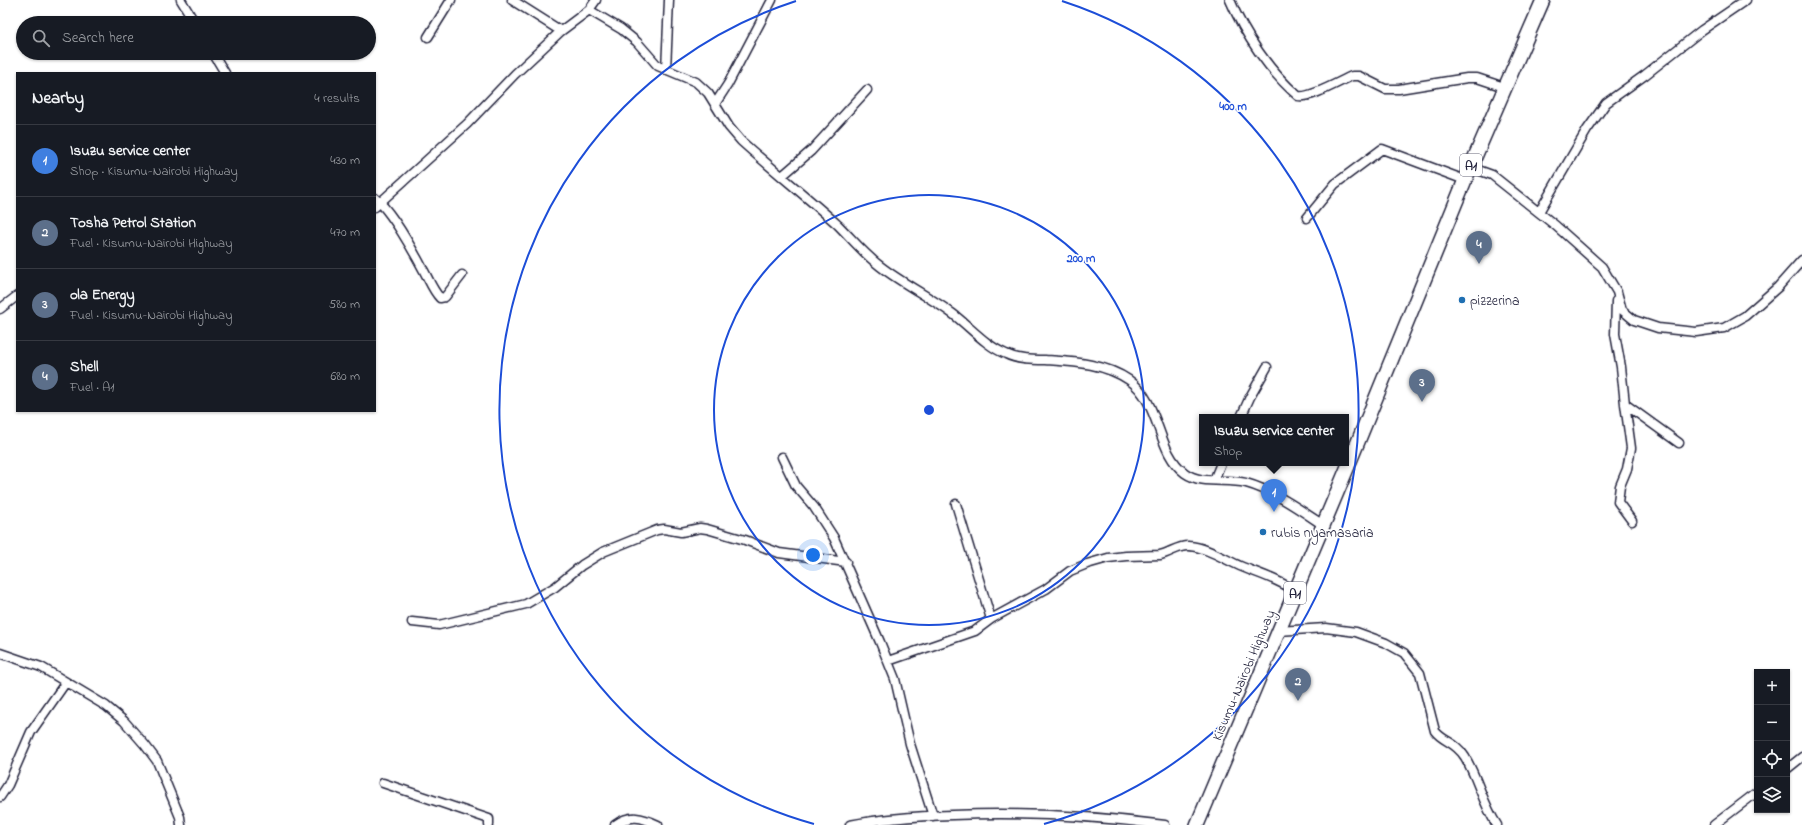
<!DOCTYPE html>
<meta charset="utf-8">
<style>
:root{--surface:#171b24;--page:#20242c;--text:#f1f3f6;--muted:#9ea1a6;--line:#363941;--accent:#0b8043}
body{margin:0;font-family:"Indie Flower",sans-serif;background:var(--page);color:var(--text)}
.controls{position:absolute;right:12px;bottom:12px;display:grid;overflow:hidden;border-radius:0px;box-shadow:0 1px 3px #0004}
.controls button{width:36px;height:36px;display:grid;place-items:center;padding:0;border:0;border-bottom:1px solid var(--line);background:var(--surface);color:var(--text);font:20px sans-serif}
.you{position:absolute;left:813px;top:555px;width:14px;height:14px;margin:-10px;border:3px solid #fff;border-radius:50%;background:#1a73e8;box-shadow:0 0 0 6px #1a73e833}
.badge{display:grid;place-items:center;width:26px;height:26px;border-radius:50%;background:var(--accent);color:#fff;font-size:13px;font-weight:700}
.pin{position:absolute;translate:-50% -33px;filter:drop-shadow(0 1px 2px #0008)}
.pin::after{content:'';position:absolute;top:21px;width:14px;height:12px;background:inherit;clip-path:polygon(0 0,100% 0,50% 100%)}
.popup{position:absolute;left:1199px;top:414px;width:150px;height:52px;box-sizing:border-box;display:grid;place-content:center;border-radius:0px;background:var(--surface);filter:drop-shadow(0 1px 3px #0005);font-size:13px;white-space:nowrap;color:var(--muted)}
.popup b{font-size:15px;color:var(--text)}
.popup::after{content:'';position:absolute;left:50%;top:100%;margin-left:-8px;border:8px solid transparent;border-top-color:var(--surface)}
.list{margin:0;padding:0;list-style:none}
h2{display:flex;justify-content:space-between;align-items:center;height:52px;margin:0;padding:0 16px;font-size:17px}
h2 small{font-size:13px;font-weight:400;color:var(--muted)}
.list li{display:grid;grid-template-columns:26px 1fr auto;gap:12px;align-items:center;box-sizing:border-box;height:72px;padding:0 16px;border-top:1px solid var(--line)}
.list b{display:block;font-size:15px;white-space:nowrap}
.list p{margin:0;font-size:13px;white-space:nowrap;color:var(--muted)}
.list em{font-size:13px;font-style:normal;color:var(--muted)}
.icon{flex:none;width:22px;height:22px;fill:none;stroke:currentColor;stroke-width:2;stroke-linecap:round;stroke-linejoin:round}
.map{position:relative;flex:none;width:1802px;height:825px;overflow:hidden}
.search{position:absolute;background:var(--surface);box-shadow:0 1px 3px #0004;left:16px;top:16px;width:360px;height:44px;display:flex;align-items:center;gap:10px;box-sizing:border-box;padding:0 14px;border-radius:22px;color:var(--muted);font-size:15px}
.panel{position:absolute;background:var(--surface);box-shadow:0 1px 3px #0004;left:16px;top:72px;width:360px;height:340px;border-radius:0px}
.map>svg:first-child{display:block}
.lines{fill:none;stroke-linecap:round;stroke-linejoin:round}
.minor-casing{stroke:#22223b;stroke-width:11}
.trunk-casing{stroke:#22223b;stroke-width:16}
.minor{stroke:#fff;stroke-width:8}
.trunk{stroke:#fff;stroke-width:13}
.ring{fill:none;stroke:#1d4ed8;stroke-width:2}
.poi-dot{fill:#1f6fb2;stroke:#fff;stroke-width:1.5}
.labels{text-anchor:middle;stroke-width:3.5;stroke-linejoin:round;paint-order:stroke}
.shield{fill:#fff;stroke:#646476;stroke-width:1}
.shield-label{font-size:13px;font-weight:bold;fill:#22223b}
.poi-label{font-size:14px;fill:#22223b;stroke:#fff;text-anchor:start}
.street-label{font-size:14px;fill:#22223b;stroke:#fff}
.centre{fill:#1d4ed8;stroke:#fff;stroke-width:2}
.ring-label{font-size:12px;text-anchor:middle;font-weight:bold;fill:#1d4ed8;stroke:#fff;stroke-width:3.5;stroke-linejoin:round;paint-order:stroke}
</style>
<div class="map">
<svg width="1802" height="825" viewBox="0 0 1802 825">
<rect width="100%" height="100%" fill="#fff"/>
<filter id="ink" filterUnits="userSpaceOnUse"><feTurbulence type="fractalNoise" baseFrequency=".025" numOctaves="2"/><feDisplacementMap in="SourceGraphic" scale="8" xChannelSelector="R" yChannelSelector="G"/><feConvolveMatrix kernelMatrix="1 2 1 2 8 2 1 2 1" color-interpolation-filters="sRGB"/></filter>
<g filter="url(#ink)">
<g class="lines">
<g class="minor-casing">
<path id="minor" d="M181,0l14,23
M512,0l49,31
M1230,0c15,35 39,71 68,96 12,3 42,-15 54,-20h7l26,13h14l68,-11h10l27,9
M589,10l32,19 16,13 21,24 38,16 12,11 21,34 12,14c32,29 65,55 97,84 14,14 26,29 42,41 23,18 50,31 73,48 17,13 33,32 53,40 12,6 26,6 39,6 29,2 59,3 84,20 32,22 27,72 56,93 17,12 41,5 61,10 28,8 53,26 77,42
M428,37l23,-37
M213,53l12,20
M666,70l3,-70
M715,104l13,-20 44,-84
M1470,167l22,8 64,51 46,41 15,25 5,18 12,10 24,8 38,4 28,-4 21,-12 33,-29 24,-27
M782,176l29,-25 56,-61
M375,198c16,13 39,54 49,73 5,9 9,20 16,27l5,-1 17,-22
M375,207l92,-83 48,-50 46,-43 28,-21 7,-10
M1539,212l48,-82 19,-27 39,-28 57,-45 44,-30
M1307,218l28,-34 47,-35 83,31
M1616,301l-1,33 6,33 4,37 6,44 -4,21 -7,17 -2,16 14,19
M0,309l17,-13
M1625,404l54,39
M1241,417l9,-20 17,-30
M782,457l14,29 18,21 20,31 46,104 15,37 15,65 23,72
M1214,480l7,-17
M956,504l35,115
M412,622l27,3 87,-21 29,-17 27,-22 21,-13 54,-22 7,-1 17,3 19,-4 7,1 38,11 34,13 67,9
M1278,631l48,-3 30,4 30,11 18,10 16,20 15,58c8,11 20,10 30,26 13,22 18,47 32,68
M0,653l41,14 65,39 18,15 21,24 12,16 23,56 1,8
M888,661l87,-30 16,-12 55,-30 24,-18 17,-7 21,-6 18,-2 34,-1c10,-2 19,-10 29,-9 17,1 35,13 51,20 19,8 38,13 55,25
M1787,769l15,-12
M383,783l106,36v6
M0,797l8,-12 23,-53 35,-50
M615,825c15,-11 27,-8 43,0
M850,825c34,-7 68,-9 103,-10 71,-3 142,1 212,10
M1714,825l43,-33"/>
</g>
<g class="trunk-casing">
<path id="trunk" d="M1197,825l149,-354 119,-291 78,-180"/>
</g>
<use href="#minor" class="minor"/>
<use href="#trunk" class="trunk"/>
</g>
</g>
<g class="ring">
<circle cx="929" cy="410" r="215"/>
<path d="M814 824A430 430 0 0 1 796 1M1062 1A430 430 0 0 1 1044 824"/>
</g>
<g class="poi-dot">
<circle cx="1462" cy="300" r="4"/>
<circle cx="1263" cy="532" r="4"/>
</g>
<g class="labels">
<g class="shield">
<rect x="1460" y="154" width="22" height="22" rx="3"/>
<rect x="1284" y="582" width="22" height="22" rx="3"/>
</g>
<g class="shield-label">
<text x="1471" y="170">A1</text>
<text x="1295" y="598">A1</text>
</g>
<g class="poi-label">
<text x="1470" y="305">pizzerina</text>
<text x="1271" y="537">rubis nyamasaria</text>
</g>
<g class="street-label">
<text transform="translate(1243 675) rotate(-67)" y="5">Kisumu-Nairobi Highway</text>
</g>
</g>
<circle cx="929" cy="410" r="6" class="centre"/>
<g class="ring-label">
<text x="1233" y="110">400 m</text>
<text x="1081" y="262">200 m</text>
</g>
</svg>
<div class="controls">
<button>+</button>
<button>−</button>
<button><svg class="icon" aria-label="locate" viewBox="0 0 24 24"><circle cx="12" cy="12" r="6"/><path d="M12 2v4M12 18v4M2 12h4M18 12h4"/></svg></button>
<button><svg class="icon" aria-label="layers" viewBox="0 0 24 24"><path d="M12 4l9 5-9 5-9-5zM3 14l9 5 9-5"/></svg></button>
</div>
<div class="you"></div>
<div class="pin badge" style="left:1274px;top:512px;background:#3f7fe0">1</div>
<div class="popup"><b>Isuzu service center</b>Shop</div>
<div class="pin badge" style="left:1298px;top:701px;background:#5c6f8a">2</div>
<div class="pin badge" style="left:1422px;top:402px;background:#5c6f8a">3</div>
<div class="pin badge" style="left:1479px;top:264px;background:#5c6f8a">4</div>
<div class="search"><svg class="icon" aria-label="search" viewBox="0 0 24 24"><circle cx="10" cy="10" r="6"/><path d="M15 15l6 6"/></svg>Search here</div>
<section class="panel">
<h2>Nearby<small>4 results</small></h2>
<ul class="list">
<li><span class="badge" style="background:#3f7fe0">1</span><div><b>Isuzu service center</b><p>Shop · Kisumu-Nairobi Highway</p></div><em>430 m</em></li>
<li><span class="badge" style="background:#5c6f8a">2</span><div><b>Tosha Petrol Station</b><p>Fuel · Kisumu-Nairobi Highway</p></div><em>470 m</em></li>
<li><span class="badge" style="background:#5c6f8a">3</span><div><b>ola Energy</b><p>Fuel · Kisumu-Nairobi Highway</p></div><em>580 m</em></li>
<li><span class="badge" style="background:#5c6f8a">4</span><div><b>Shell</b><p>Fuel · A1</p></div><em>680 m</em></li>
</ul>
</section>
</div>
